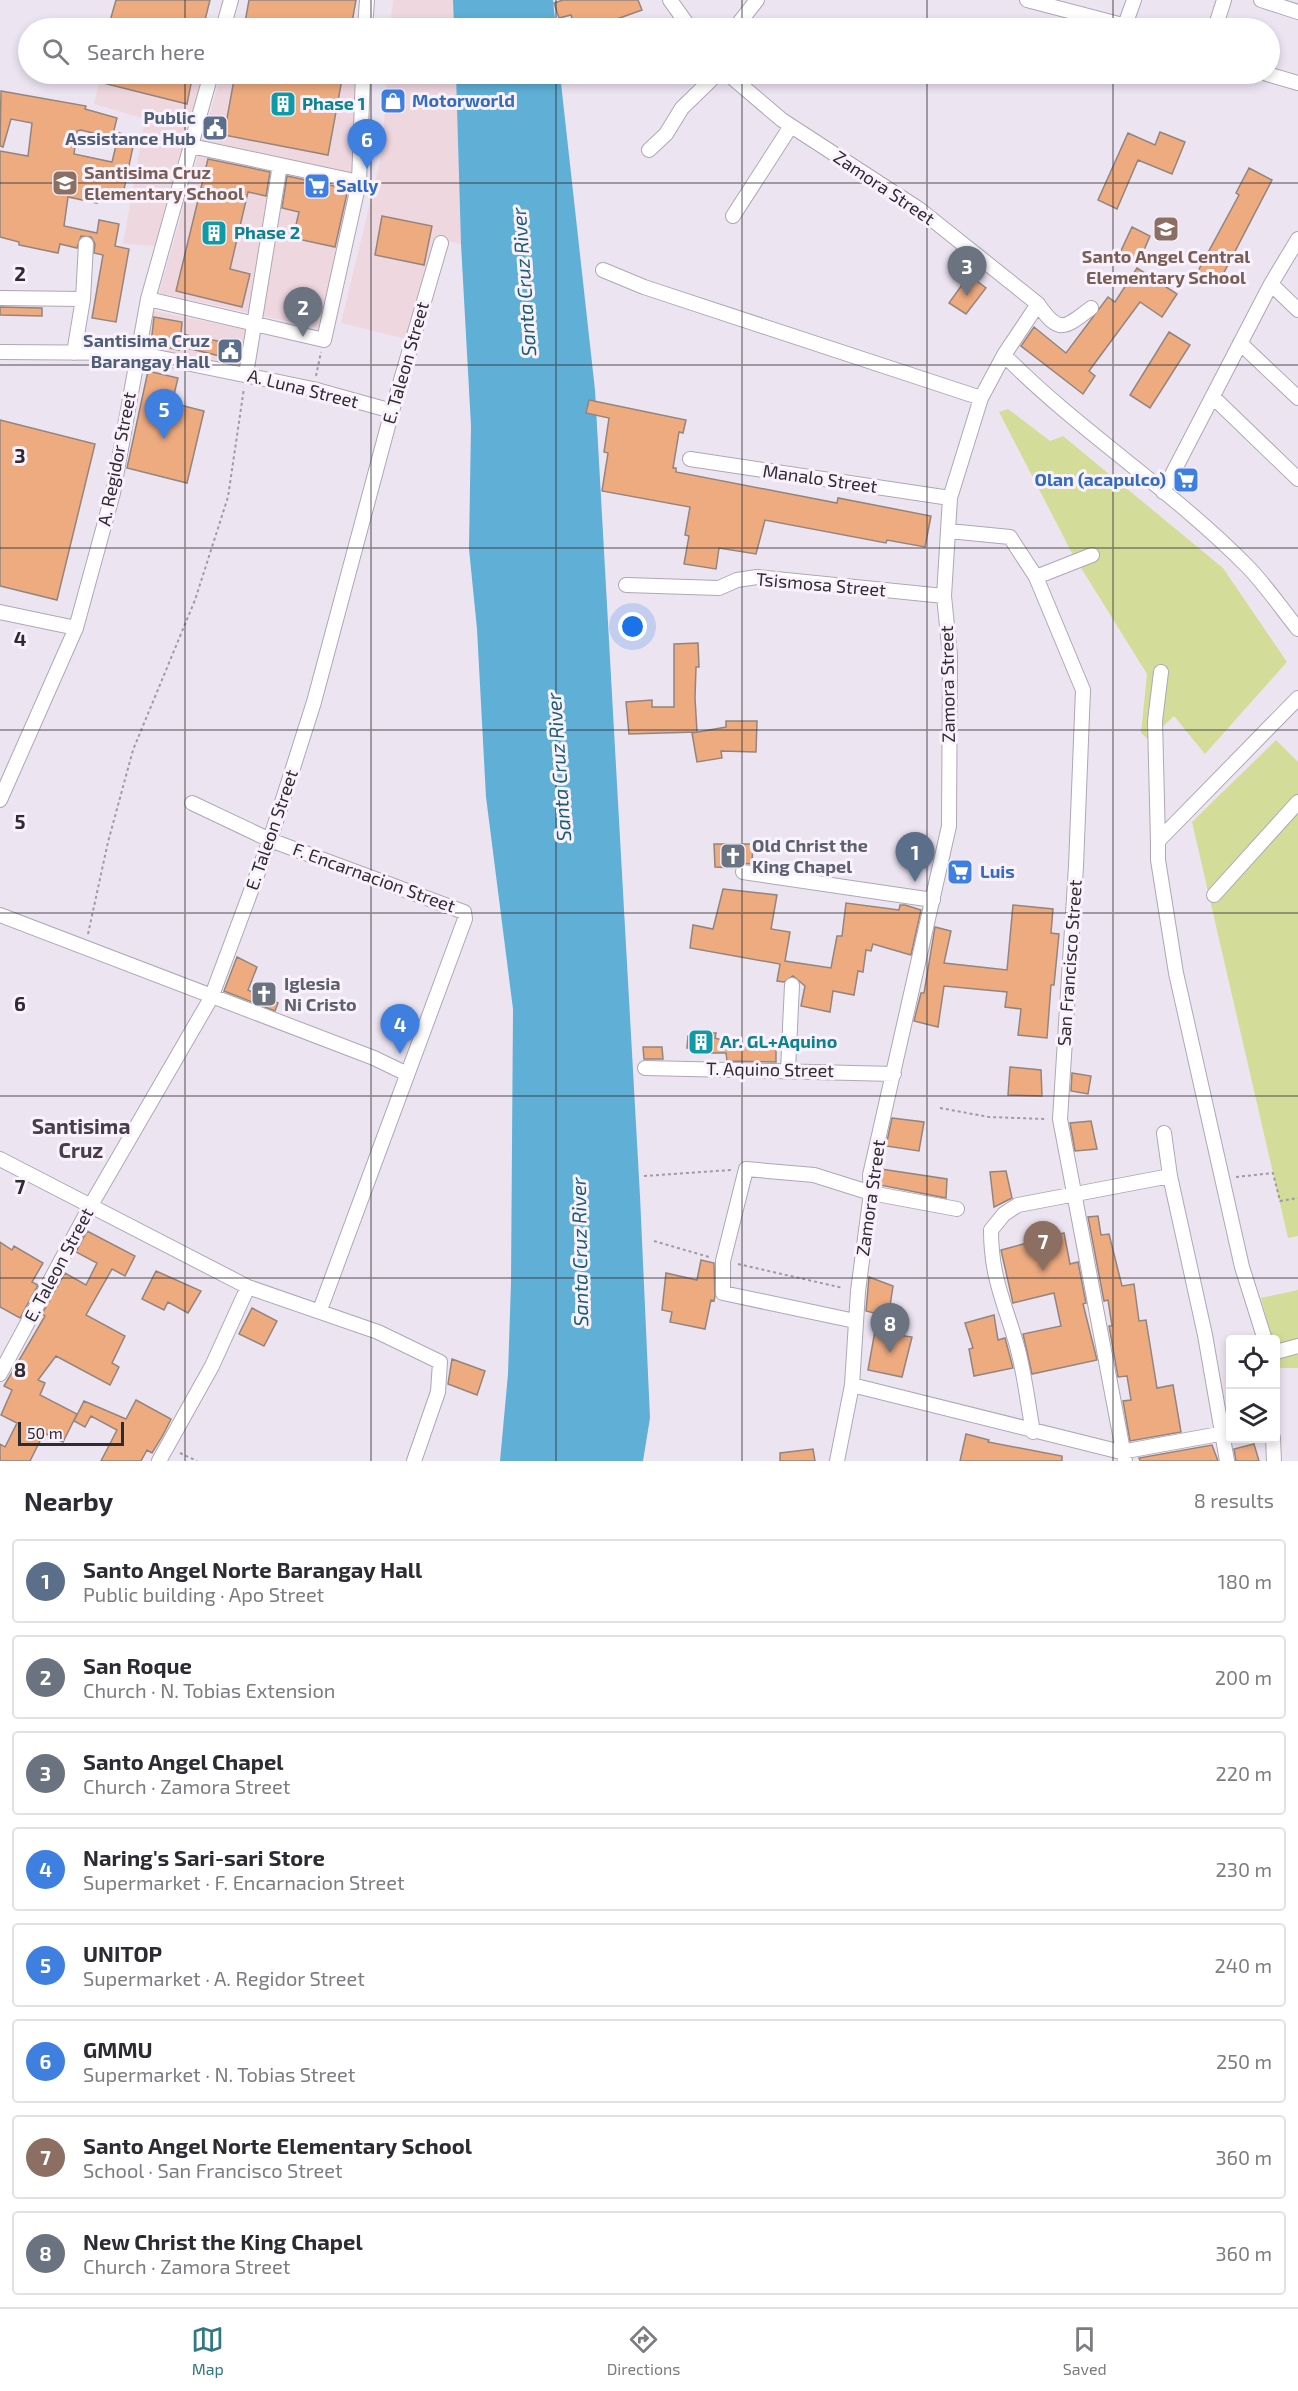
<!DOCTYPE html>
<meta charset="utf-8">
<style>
:root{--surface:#fff;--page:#f7f7f7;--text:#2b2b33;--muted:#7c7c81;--line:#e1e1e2;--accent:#317884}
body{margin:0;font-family:"Exo 2",sans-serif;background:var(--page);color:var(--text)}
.controls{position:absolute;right:18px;bottom:18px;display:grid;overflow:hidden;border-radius:6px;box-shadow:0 3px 9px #0003}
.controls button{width:54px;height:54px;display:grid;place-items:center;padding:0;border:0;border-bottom:2px solid var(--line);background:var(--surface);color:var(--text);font:30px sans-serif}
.scale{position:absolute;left:18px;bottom:15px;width:106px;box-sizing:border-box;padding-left:6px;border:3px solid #2f2c31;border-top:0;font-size:16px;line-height:21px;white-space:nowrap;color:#2f2c31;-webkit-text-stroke:4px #f9f2fd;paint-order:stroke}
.you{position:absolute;left:633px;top:627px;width:21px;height:21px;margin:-15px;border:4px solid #fff;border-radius:50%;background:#1a73e8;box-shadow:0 0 0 9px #1a73e833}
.badge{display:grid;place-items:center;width:39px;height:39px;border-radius:50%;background:var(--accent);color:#fff;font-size:20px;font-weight:700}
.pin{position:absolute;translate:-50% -50px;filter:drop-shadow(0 2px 3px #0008)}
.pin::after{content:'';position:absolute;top:32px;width:21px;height:18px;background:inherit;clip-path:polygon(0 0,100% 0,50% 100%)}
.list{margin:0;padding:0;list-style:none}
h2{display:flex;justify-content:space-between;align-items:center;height:78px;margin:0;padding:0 24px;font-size:26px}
h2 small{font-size:20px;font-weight:400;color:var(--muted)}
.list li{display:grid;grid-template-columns:39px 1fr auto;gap:18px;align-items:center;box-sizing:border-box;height:84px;margin:0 12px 12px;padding:0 12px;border:2px solid var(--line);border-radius:6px}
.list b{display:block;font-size:22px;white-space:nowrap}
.list p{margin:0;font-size:20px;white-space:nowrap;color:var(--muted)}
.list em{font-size:20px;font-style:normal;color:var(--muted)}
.icon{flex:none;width:33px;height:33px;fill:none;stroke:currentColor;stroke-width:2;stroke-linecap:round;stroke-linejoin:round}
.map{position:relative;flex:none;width:1298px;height:1461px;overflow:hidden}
.search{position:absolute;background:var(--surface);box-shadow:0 3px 9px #0003;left:18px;right:18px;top:18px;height:66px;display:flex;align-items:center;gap:15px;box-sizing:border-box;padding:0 21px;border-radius:33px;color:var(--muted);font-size:22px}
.sheet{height:846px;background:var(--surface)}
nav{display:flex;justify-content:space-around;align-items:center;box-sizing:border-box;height:84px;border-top:2px solid var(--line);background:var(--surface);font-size:16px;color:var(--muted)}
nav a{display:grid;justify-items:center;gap:3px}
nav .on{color:var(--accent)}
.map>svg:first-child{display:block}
.commercial{fill:#efd7e0}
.green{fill:#d3dd99}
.water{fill:#5fafd7}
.building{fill:#eeab80;stroke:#93857d;stroke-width:1.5}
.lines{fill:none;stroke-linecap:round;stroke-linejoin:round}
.minor-casing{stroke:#afa7b4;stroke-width:16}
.path{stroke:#a09aa4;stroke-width:2;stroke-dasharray:3 3;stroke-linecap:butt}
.minor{stroke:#fff;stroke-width:14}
.grid{fill:none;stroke:#2f2c31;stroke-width:1.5;stroke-opacity:0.55}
.labels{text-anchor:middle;stroke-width:6;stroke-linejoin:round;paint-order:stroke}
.shop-label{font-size:18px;font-weight:bold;fill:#366cbe;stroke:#f9f2fd;text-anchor:start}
.culture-label{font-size:18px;font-weight:bold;fill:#0d838f;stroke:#f9f2fd;text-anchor:start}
.service-label{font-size:18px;font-weight:bold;fill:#4e5e75;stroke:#f9f2fd;text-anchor:end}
.education-label{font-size:18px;font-weight:bold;fill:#785e54;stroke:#f9f2fd;text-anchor:start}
.street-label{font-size:18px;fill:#2f2c31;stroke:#f9f2fd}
.worship-label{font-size:18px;font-weight:bold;fill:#5b616d;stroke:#f9f2fd;text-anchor:start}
.water-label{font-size:20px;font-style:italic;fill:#1c5b76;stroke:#f9f2fd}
.quarter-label{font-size:21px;font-weight:bold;fill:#463f4a;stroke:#f9f2fd}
.grid-label{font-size:20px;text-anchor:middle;font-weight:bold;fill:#2f2c31;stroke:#f9f2fd;stroke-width:6;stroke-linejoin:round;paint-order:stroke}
</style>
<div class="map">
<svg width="1298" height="1461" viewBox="0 0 1298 1461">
<rect width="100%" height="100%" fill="#ede4f2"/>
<path class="commercial" d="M393,0h60l1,28h-64z
M101,74h104l-49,172 -33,-2 22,-125 -51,-15z
M221,74h134l-3,90 2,23 -36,141 -159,-35z
M387,74h69l5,170 -14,-3 -41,98 -65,-16 41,-170z
M150,310l97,20 -8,38 -95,-20z"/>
<path class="green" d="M1008,409l42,32 13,-5 160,132 64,94 -82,92 -31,-38 -25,24 -8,-7 6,-59 -74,-119 -74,-143z
M1276,740l22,22v474l-10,2 -96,-416z
M1298,1290v78h-18l-4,-28 -4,-1 -11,-41z"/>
<path class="water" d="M453,0h100l3,28h-102z
M456,74h104l35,316 45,806 10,222 -7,43h-143l8,-87 3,-91 2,-274 -27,-212 -9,-168 -8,-80 2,-123 -10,-182z"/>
<path class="building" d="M116,0h94l-7,28h-95z
M249,0h107l-5,28h-107z
M563,0h75l4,10 -42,15 -25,3 -4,-13 -12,3 -5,-15z
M84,74h109l-6,30 -104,-26z
M235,74h108l-15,81 -104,-20z
M1,91l85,15 -1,3 32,9 -5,20 -31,-8 -4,1 -3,23 38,8 7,-29 16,4 -13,62 -23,-5 -2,9 -29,-6 -4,29 33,7 2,-13 20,4 -4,22 14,3 -13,73 -24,-4 11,-63 -9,-2 1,-9 -4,-7 -10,-1 -4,12 -17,-4 -2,9 -39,-8v-3l-19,-5v-86l28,5 4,-33 -21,-4 -8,28 -3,-1z
M1160,132l25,10 -13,32 -34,-14 -21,49 -19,-9 30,-67 27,12z
M208,159l62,13 -4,24 -18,-4 -18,77 20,5 -8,33 -66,-16z
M1249,168l23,12 -54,104 -21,-11 42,-78 -3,-2z
M287,176l61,13 -13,58 -42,-9 6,-26 -17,-4z
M382,216l50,10 -8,39 -49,-10z
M1132,227l18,9 -12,28 -19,-9z
M1137,268l40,26 -15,23 -22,-15 -51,69 6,5 -12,18 -62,-48 13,-19 32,26 42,-56 7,5z
M969,275l17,13 -20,26 -17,-11z
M0,307l42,1v8l-42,-1z
M154,317l28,5 -1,12 58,11 -3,15 -57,-14v4l-28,-6z
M1169,332l21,13 -40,63 -20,-13z
M148,371l30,7 -6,25 32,8 -17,72 -60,-15z
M589,400l97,20 -3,13 -4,-1 -6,36h3v4l161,31 1,-5 93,18 -6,31 -38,-7 -1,3 -121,-23 -9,34 -37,-6 -3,21 -32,-5 5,-28 -4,-1 5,-28 -88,-16 6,-38 -4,-1 5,-34 -23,-5z
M0,420l95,24 -38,156 -57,-14z
M698,643l1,24h-3l-1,31 2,34 -68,2 -3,-32 26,-2v7h22v-63z
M726,721h31l-1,31 -35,-1 1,7 -25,4 -5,-29 34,-6z
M714,844h39l-1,20 -12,-1 -5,5 -20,-1z
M723,889l54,6 -6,34 19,3 -5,29 46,7 6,-32h5l4,-33 53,7 1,-5h5l16,5 -10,45 -38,-11 -2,7 -5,-1 -3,22 -5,-1 -4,24 -21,-4 -3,21 -29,-6 4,-20 -12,-10 -9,6 -7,-1 3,-17 -90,-16 3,-23 20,4z
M1013,905l40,4 -2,24 8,1 -5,51h-3l-4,53 -29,-3 3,-26 -16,-2 2,-15 -63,-6 -6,41 -24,-6 7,-28h3l11,-66 16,4 -7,32 63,7z
M237,957l20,10 -9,23 30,13 -3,8 -51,-20z
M696,1033h20l-1,5 41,12 -1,-6h21v18l-49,-1 -1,-8h-29l-1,-5h-9l1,-12 8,1z
M643,1047h19l1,12h-19z
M1010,1067l31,3 1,26 -34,-1z
M1072,1073l19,3 -3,18 -17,-3z
M892,1118l32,4 -5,29 -33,-5z
M1091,1121l6,28 -22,2 -5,-28z
M881,1169l66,10 -1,19 -66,-13z
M1006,1171l6,27 -18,9 -4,-35z
M1098,1216l3,19 8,-1 13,52 12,-2 5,37 7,-1 11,68 16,-3 8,47 -51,9 -7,-40 8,-1 -4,-24 -9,1 -9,-51h3l-4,-26 -4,1 -16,-84z
M87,1231l48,25 -10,20 -13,-7 -26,46 39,21 -13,27 7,4 -9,18 -54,-29 -18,24 7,3 -5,12 37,19 -14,28 -19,-9 -14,28h-30v-17l5,3 12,-24 -16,-8 11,-25 -8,-4 41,-70 -3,-2 23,-41 21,12 11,-22 -21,-11z
M1064,1233l6,31 8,-2 8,41 -3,1 14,56 -65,14 -9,-40 38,-8 -7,-33 -41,10 -12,-53z
M0,1242l12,8 2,-4 29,17 -11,19 6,3 -18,33 -20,-11z
M701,1260l13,3 1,33 -1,5 -3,-1 -6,29 -35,-7 2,-10 -10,-2 4,-37 31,7z
M156,1271l45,20 -13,22 -20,-11 -4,8 -22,-11z
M869,1277l24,9 -7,47 26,4 -10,40 -34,-7 10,-56 -12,-3z
M252,1308l25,13 -13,25 -25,-12z
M994,1315l4,25 7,-2 8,30 -39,8 -5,-27 4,-1 -8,-25z
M452,1359l33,12 -8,24 -29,-11z
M136,1400l35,19 -8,16 -11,18 -5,-3 -6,11h-40l16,-31 -26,-14 -6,11 -11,-6 10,-20 42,18z
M966,1434l23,6 -1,2 74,14v5h-102z
M1254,1444l5,17h-23l-2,-12z
M1212,1445l6,16h-78l-1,-3z
M813,1449l2,12h-35v-8z"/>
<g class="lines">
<g class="minor-casing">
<path id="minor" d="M670,0l20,28
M1027,0l107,28
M1261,0l37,12
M1125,25l9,-25
M223,28l8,-28
M365,28l2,-28
M735,28l22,-28
M1215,28l9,-28
M728,74l54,46 137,89 119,95c21,31 27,24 53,4
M1267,74l31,9
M191,146l168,36
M649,150l17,-16 16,-26 35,-34
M733,216l58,-90
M603,270l41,17 337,111
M1271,284l27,26
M0,298l83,1
M148,299l176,41 35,-158 4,-108
M1240,343l58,55
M0,352l137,1 176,36 79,22
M74,353l9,-54 3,-55
M1004,355c75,76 167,134 242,210 19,19 35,43 52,64
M246,374l34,-209
M1213,397l85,82
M690,459l260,39
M1163,492l108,-208 27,-45
M949,531l61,6 26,40 47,113 -7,176 -16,253 65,342
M1036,577l56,-22
M626,585l93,3 18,-8 20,-3 187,19
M0,612l76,16
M0,800l76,-172 37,-135 35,-194 63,-225
M192,803l78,37 194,72 1,7 -145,391
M1158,841l-3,-120 6,-49
M743,872l190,28
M1214,895l84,-93
M0,915l374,143 33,16
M645,1068l249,6
M788,1070l4,-85
M1164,1133l6,43
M0,1159l248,128 130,45 62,30 -2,30 -24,69
M855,1321l-132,-28v-32l23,-92 68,6 57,18 86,16
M1265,1340l-23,-73 -66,-294 -18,-113v-19l140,-143
M1276,1352l22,-6
M0,1374l91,-169 120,-207 59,-158 44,-138 78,-291 49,-168
M852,1385l269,67 109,-20
M1033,1432c-5,-27 -8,-55 -15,-82 -12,-45 -27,-70 -27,-120l13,-16 14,-9 152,-29 35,159 22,126
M1273,1438l1,23
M159,1461l53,-95 36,-79
M837,1461l15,-76 6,-94 13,-98 -1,-18 79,-349 1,-170 -6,-60 6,-98 31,-100 23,-43 34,-51"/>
</g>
<path class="path" d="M316,376l5,-24
M88,934l20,-92 25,-92 62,-150 33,-103 16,-109
M940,1108l49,9 56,2
M644,1176l87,-6
M1236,1177l37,-4 7,28 18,-3
M654,1241l55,16
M738,1264l105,24
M180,1453l17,8"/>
<use href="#minor" class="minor"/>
</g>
<path class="grid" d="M185,0v28M371,0v28M556,0v28M742,0v28M927,0v28M1113,0v28M185,74v1387M371,74v1387M556,74v1387M742,74v1387M927,74v1387M1113,74v1387M0,183h1298M0,365h1298M0,548h1298M0,730h1298M0,913h1298M0,1096h1298M0,1278h1298"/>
<defs>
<g id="shop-square" transform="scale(1.35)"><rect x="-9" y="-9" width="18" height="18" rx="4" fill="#3f7fe0" stroke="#f9f2fd"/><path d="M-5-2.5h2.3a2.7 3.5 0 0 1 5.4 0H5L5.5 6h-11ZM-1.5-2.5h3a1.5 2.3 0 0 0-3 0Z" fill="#fff"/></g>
<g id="building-square" transform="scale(1.35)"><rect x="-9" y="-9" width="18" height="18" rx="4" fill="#0f9aa8" stroke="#f9f2fd"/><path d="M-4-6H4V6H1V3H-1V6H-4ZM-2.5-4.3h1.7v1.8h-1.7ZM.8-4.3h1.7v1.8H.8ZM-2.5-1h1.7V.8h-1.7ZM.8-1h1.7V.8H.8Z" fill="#fff"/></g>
<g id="civic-square" transform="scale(1.35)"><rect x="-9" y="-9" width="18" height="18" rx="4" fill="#5c6f8a" stroke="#f9f2fd"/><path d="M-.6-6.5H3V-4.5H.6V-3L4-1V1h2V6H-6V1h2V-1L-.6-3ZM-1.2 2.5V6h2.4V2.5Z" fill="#fff"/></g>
<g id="school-square" transform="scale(1.35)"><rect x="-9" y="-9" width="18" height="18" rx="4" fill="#8d6e63" stroke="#f9f2fd"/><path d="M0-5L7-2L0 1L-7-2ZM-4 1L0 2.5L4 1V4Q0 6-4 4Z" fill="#fff"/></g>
<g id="supermarket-square" transform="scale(1.35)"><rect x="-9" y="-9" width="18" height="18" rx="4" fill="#3f7fe0" stroke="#f9f2fd"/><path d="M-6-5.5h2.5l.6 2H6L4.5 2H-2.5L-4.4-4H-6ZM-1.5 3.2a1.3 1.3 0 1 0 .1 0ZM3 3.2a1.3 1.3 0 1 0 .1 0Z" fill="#fff"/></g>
<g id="church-square" transform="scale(1.35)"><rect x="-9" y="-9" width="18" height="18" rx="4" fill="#6b7280" stroke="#f9f2fd"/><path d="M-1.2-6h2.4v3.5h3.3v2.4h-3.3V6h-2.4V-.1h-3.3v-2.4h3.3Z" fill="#fff"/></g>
</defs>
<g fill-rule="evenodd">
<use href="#shop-square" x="393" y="101"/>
<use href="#building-square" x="283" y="104"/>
<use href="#civic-square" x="215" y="128"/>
<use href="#school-square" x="65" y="183"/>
<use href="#supermarket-square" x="317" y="186"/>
<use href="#school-square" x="1166" y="229"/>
<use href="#building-square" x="214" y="233"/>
<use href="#civic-square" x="230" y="351"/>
<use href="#supermarket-square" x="1186" y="480"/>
<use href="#church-square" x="733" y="856"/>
<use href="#supermarket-square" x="960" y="872"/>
<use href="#church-square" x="264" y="994"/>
<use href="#building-square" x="701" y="1042"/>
</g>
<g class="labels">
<g class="shop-label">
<text x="412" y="107">Motorworld</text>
<text x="336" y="192">Sally</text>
<text x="1166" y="486" text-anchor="end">Olan (acapulco)</text>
<text x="980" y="878">Luis</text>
</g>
<g class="culture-label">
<text x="302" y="110">Phase 1</text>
<text x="234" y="239">Phase 2</text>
<text x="720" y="1048">Ar. GL+Aquino</text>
</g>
<g class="service-label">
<text x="196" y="124">Public<tspan x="196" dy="21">Assistance Hub</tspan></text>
<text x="210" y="347">Santisima Cruz<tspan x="210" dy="21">Barangay Hall</tspan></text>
</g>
<g class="education-label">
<text x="84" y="179">Santisima Cruz<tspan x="84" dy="21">Elementary School</tspan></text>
<text x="1166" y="263" text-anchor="middle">Santo Angel Central<tspan x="1166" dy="21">Elementary School</tspan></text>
</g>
<g class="street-label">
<text transform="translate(884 188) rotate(34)" y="6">Zamora Street</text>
<text transform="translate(406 363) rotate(-74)" y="6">E. Taleon Street</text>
<text transform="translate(303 389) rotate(14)" y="6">A. Luna Street</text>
<text transform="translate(117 459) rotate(-79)" y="6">A. Regidor Street</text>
<text transform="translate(820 479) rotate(8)" y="6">Manalo Street</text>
<text transform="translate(821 585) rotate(5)" y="6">Tsismosa Street</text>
<text transform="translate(948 684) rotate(-91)" y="6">Zamora Street</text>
<text transform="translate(272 830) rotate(-71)" y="6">E. Taleon Street</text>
<text transform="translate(374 878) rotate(20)" y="6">F. Encarnacion Street</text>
<text transform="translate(1070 963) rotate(-86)" y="6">San Francisco Street</text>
<text transform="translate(770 1070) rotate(1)" y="6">T. Aquino Street</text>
<text transform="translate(871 1198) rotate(-82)" y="6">Zamora Street</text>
<text transform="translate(59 1265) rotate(-62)" y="6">E. Taleon Street</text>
</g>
<g class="worship-label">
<text x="752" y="852">Old Christ the<tspan x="752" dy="21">King Chapel</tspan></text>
<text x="284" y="990">Iglesia<tspan x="284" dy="21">Ni Cristo</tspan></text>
</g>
<g class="water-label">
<text transform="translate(524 282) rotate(-94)" y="7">Santa Cruz River</text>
<text transform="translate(559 767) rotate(-94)" y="7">Santa Cruz River</text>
<text transform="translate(580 1252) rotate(-91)" y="7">Santa Cruz River</text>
</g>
<g class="quarter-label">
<text x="81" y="1134">Santisima<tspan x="81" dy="24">Cruz</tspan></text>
</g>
</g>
<g class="grid-label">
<text x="20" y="281">2</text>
<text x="20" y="463">3</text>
<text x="20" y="646">4</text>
<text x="20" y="829">5</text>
<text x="20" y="1011">6</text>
<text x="20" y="1194">7</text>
<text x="20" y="1377">8</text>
</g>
</svg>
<div class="controls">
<button><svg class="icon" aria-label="locate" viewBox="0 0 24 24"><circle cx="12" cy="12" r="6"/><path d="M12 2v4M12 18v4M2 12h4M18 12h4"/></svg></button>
<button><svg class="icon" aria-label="layers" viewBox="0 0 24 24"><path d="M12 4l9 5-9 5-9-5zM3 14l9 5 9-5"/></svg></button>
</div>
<div class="scale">50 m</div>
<div class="you"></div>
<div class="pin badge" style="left:915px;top:882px;background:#5c6f8a">1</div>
<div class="pin badge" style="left:303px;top:337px;background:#6b7280">2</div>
<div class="pin badge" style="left:967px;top:296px;background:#6b7280">3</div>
<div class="pin badge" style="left:400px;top:1054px;background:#3f7fe0">4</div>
<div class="pin badge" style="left:164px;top:439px;background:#3f7fe0">5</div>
<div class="pin badge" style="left:367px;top:169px;background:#3f7fe0">6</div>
<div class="pin badge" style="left:1043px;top:1271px;background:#8d6e63">7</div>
<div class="pin badge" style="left:890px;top:1353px;background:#6b7280">8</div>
<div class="search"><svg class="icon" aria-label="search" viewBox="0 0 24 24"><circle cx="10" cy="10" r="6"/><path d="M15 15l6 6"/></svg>Search here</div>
</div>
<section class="sheet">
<h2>Nearby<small>8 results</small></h2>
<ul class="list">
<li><span class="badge" style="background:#5c6f8a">1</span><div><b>Santo Angel Norte Barangay Hall</b><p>Public building · Apo Street</p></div><em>180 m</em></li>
<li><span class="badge" style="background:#6b7280">2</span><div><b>San Roque</b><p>Church · N. Tobias Extension</p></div><em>200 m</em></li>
<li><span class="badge" style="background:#6b7280">3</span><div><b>Santo Angel Chapel</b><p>Church · Zamora Street</p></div><em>220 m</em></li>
<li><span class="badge" style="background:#3f7fe0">4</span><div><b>Naring's Sari-sari Store</b><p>Supermarket · F. Encarnacion Street</p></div><em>230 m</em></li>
<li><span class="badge" style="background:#3f7fe0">5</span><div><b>UNITOP</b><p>Supermarket · A. Regidor Street</p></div><em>240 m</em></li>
<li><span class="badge" style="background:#3f7fe0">6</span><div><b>GMMU</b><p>Supermarket · N. Tobias Street</p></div><em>250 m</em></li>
<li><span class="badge" style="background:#8d6e63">7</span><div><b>Santo Angel Norte Elementary School</b><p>School · San Francisco Street</p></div><em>360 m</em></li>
<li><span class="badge" style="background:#6b7280">8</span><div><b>New Christ the King Chapel</b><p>Church · Zamora Street</p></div><em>360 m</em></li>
</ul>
</section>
<nav>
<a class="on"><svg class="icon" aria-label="map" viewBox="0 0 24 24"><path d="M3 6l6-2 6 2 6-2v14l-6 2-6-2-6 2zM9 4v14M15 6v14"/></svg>Map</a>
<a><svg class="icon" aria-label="directions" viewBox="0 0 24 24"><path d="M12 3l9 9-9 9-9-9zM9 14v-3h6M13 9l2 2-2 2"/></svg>Directions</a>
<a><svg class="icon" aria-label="saved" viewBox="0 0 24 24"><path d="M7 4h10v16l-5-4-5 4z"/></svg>Saved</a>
</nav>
